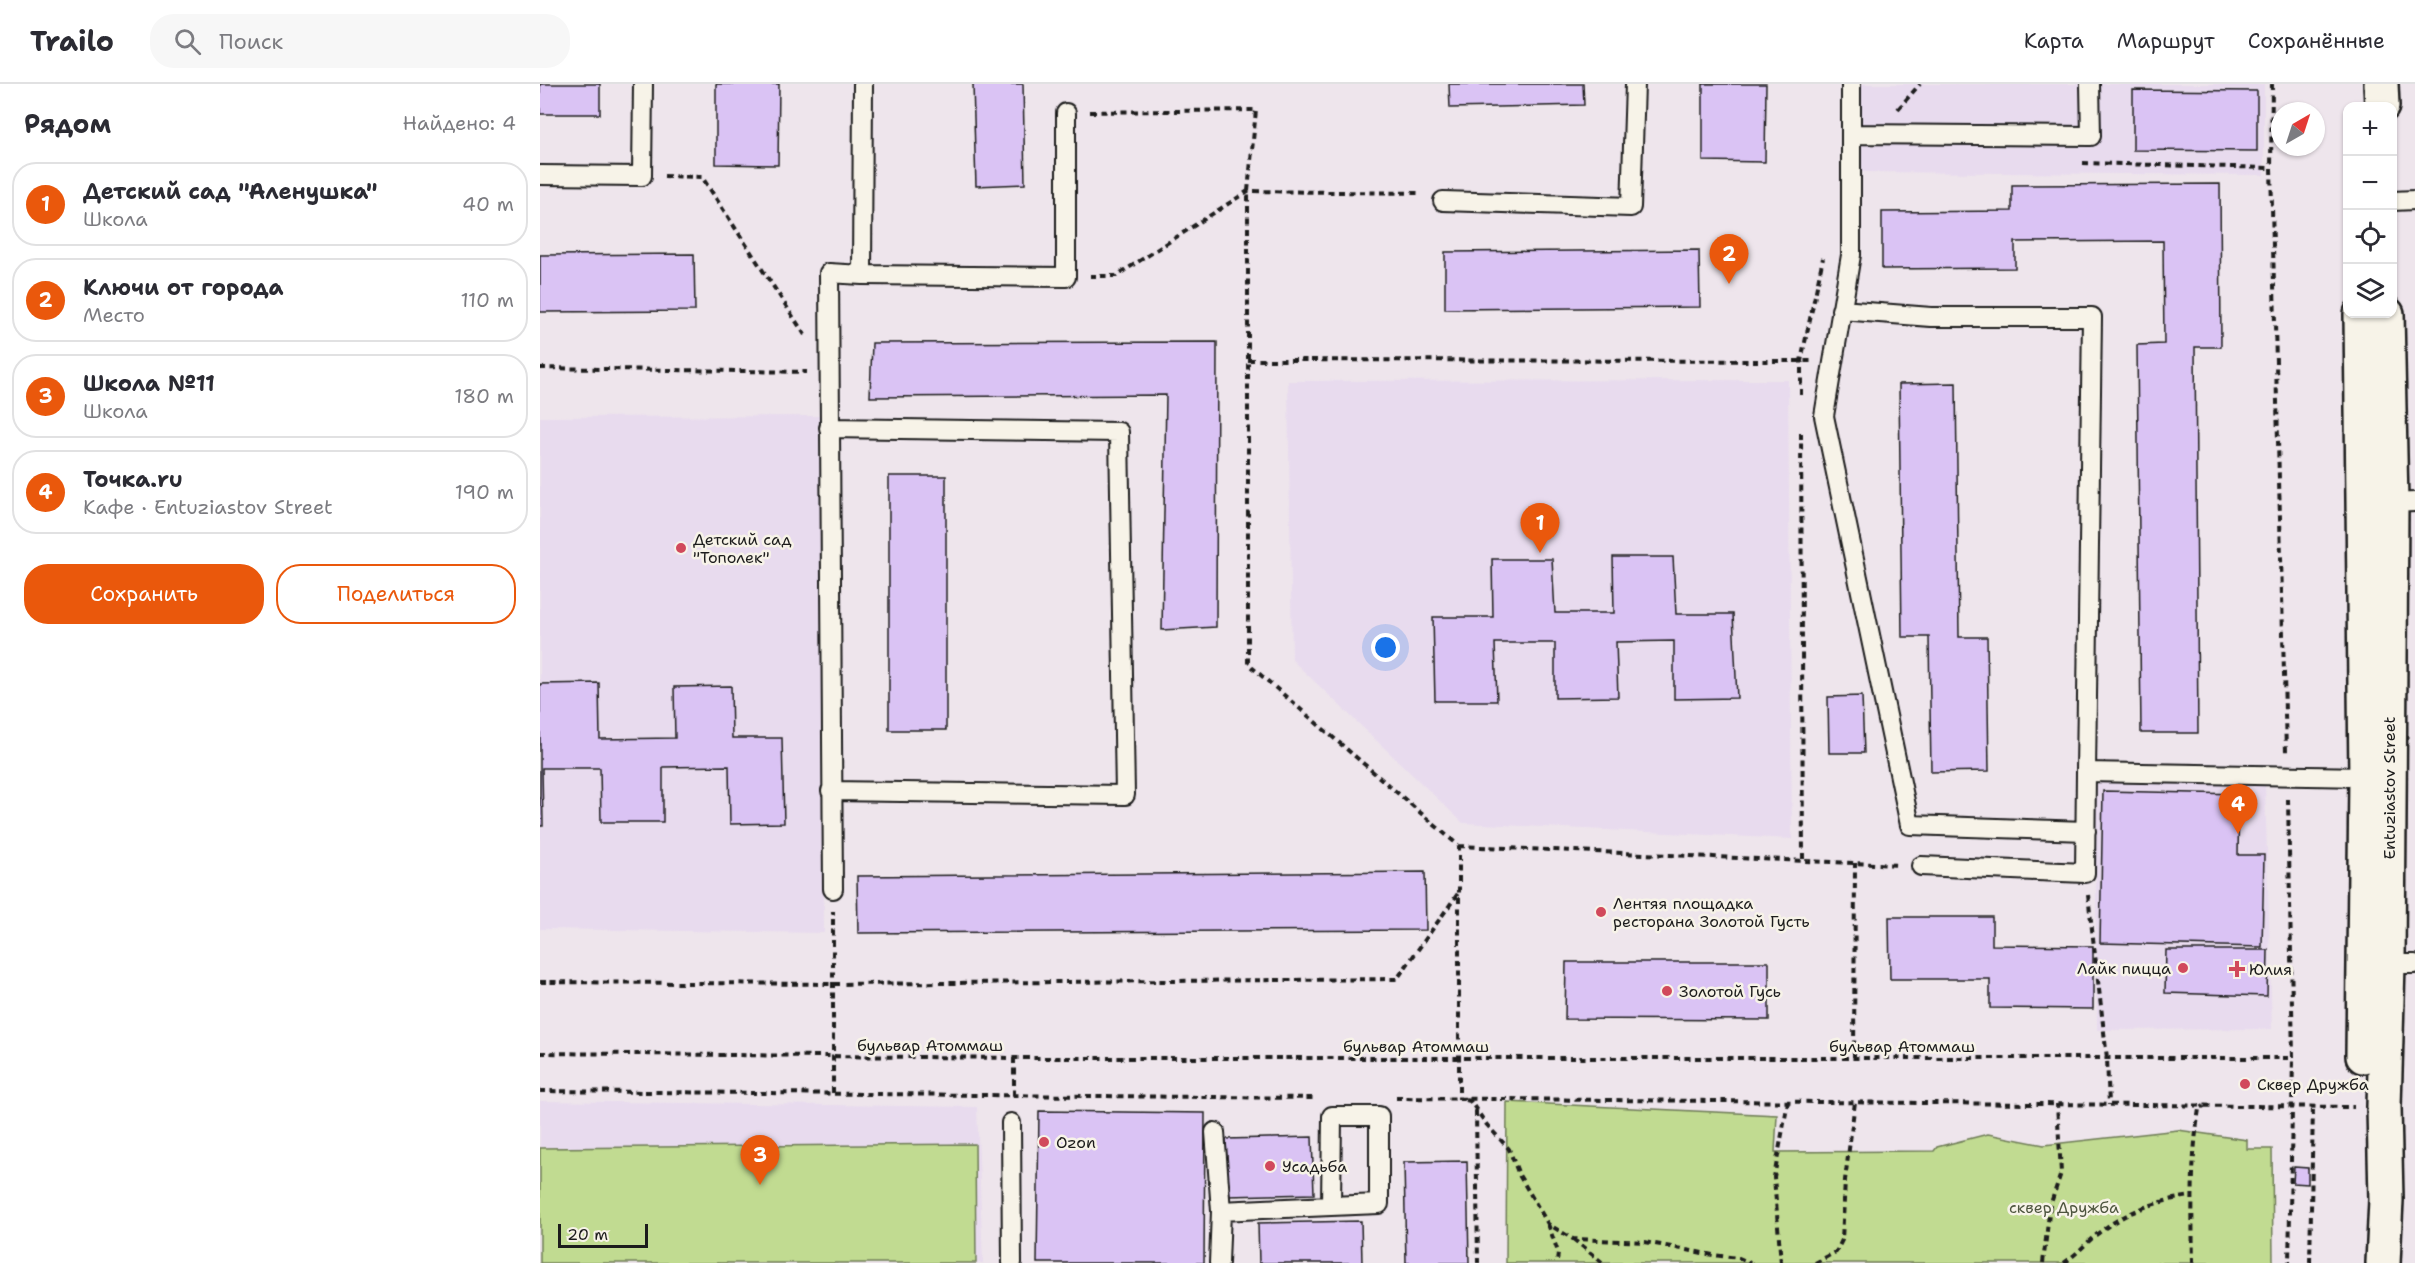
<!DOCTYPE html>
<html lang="ru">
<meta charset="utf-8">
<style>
:root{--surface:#fff;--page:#f7f7f7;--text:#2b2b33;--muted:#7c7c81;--line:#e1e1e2;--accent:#ea580c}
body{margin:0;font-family:"Shantell Sans",sans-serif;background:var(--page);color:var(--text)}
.controls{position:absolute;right:18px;top:18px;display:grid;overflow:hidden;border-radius:12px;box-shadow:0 2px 4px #0004}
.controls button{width:54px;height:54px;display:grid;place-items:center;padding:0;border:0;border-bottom:2px solid var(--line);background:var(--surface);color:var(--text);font:30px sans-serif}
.compass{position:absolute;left:1731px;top:18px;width:54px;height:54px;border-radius:50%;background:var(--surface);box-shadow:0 2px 4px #0004;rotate:39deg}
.scale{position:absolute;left:18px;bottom:15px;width:90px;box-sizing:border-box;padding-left:6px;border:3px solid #1c1c1c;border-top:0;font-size:16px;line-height:21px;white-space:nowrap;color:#1c1c1c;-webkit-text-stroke:4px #f7f3e8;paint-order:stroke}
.you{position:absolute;left:846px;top:564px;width:21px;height:21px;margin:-15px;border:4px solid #fff;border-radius:50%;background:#1a73e8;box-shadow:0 0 0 9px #1a73e833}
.badge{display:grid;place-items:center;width:39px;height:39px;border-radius:50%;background:var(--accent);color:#fff;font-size:20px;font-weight:700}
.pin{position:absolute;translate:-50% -50px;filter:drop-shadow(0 2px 3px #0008)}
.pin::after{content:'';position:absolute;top:32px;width:21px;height:18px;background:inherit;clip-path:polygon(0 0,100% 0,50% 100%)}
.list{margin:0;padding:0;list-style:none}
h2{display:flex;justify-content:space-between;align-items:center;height:78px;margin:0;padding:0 24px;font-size:26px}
h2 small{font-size:20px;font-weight:400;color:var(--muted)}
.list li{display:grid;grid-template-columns:39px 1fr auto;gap:18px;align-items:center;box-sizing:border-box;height:84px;margin:0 12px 12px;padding:0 12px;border:2px solid var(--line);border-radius:24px}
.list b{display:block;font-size:22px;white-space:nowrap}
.list p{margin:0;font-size:20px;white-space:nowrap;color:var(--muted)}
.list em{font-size:20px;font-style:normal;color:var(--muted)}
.actions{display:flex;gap:12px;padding:18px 24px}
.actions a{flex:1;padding:14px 0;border:2px solid var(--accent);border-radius:24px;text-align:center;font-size:21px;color:var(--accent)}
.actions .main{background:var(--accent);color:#fff}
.icon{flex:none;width:33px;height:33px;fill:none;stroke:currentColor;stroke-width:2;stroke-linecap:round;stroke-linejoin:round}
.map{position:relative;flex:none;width:1875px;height:1179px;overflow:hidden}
header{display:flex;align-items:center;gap:36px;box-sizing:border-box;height:84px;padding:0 30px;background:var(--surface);border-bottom:2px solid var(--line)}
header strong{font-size:28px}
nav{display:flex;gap:33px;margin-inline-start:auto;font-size:21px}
.search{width:420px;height:54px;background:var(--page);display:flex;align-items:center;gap:15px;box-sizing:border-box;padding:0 21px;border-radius:24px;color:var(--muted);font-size:22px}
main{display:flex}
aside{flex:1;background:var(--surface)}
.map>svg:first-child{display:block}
.built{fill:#e8dbee}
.green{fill:#c1db91;stroke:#6e7c56;stroke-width:1.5}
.building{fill:#dac3f4;stroke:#1c1c1c;stroke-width:1.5}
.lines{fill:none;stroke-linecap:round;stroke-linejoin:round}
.lane-casing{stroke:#1c1c1c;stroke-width:22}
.secondary-casing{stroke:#1c1c1c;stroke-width:38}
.path{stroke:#1c1c1c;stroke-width:4;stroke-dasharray:6 4.5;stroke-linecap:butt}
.lane{stroke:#f7f3e8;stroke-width:18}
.secondary{stroke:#f7f3e8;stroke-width:33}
.poi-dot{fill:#d1495b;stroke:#f7f3e8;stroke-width:2}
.labels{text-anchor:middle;stroke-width:5;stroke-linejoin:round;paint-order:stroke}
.poi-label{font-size:16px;fill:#1c1c1c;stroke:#f7f3e8;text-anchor:start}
.street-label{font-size:16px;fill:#1c1c1c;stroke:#f7f3e8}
.park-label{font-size:16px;fill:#4e553f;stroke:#f7f3e8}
</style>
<header>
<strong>Trailo</strong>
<div class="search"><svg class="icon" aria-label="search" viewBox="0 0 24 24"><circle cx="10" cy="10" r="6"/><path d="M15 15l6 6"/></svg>Поиск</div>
<nav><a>Карта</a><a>Маршрут</a><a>Сохранённые</a></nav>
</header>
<main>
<aside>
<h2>Рядом<small>Найдено: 4</small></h2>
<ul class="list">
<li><span class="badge">1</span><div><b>Детский сад &quot;Аленушка&quot;</b><p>Школа</p></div><em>40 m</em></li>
<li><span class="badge">2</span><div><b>Ключи от города</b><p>Место</p></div><em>110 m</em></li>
<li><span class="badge">3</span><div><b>Школа №11</b><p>Школа</p></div><em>180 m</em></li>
<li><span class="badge">4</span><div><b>Точка.ru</b><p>Кафе · Entuziastov Street</p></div><em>190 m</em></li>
</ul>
<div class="actions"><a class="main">Сохранить</a><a>Поделиться</a></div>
</aside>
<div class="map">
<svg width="1875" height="1179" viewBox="0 0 1875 1179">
<rect width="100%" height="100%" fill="#eee5ec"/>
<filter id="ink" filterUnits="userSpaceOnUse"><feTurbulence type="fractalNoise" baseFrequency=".0167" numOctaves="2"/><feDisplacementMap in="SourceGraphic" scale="12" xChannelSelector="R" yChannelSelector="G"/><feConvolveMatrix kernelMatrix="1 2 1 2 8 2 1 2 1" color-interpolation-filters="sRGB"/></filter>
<g filter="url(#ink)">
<path class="built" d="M1320,0h404v91l-405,-3z
M1248,296l4,459 -329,-16 -171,-163 -4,-279z
M281,332l3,517 -284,-4v-512z
M1555,697l170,3 7,245 -175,1z
M0,1017l437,6 6,156h-443z"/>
<path class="green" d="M967,1018l270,13 -2,37 159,-1 3,-4 51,-13 56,11 134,-15 69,10v9h25l1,114h-767z
M435,1060l1,119h-436v-115z"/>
<path class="building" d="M0,0h60v30h-60z
M176,0h63l-1,81 -62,-1z
M433,0h50l2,100 -49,2z
M909,0h134l1,21 -134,3z
M1163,0h63l-1,78 -62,-1z
M1593,6l124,1v60l-124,-1z
M1680,100l1,163h-26l3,386h-57l-4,-388 27,-1 -1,-103 -148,1v26l-133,1v-57l130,-1v-26z
M1159,166l1,57 -255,2v-57z
M154,170l1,57 -155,1v-57z
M677,258l-1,285 -54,3 4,-235 -296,2 2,-54z
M1416,299l3,254h28l2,134 -58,1 -2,-135h-27l-3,-253z
M349,392h57v254h-57z
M1073,473h60l3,57h57l4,84 -63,1v-58l-58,1 2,55 -63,1v-55h-60l2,58h-62l-2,-84h60l-1,-58h60l3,54h59z
M59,599l1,56 75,-1 -1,-51 57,-1 1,52h50l2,85 -54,1 -1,-58 -66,1v55h-62l-1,-54h-58l1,58h-3v-142z
M1322,612l2,57h-35l-1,-56z
M1563,707l136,3 -1,61h26l-2,92 -162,-4z
M885,788l1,58 -568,3 -1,-57z
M1349,833h103v28l101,1v63l-103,-1v-29h-100z
M1626,866h102l-1,46 -102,-3z
M1026,878h203v58l-204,-1z
M499,1027l166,2 -1,150h-167z
M772,1053l2,57 -86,2 -2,-57z
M927,1077l2,102h-63l-2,-101z
M1754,1083l14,1v16l-15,-1z
M821,1137l1,42h-103l-1,-40z"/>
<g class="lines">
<g class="lane-casing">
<path id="lane" d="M323,0l-1,191 204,2v-164
M1311,0v171l-27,161 86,409 176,6
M1311,50l240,2 -1,-52
M0,91l102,1 1,-92
M903,117l188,6 4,-123
M1852,117l23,-1
M1301,226l90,7h161l-6,455
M289,344l290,4 6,363 -294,-4
M1851,419l24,-1
M1381,782l164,7 1,-101 280,5
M293,805l-4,-616 33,2
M1848,880h27
M471,1039l1,140
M675,1048l6,79 -2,52
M681,1127l110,-5 1,-90h47v88l-48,2"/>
</g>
<g class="secondary-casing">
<path id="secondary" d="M1841,0l1,22
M1821,230l5,463 -3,279
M1843,1179l3,-63 -2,-93 4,-143 3,-461 -4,-189"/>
</g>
<path class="path" d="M1732,0l-1,84 15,584
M1358,25l22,-25
M550,28l166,-2 -8,81v473l211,182v253
M1543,79l188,5
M124,92l38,1 103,158
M550,192h26l132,-85 172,2
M708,276l563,1
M0,284l267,4
M1261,311v-34l22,-103
M1261,349l2,428
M1748,715l5,259 -4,205
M919,762l440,19
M1548,811l19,163 2,47
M0,898l294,2 563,-5 62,-87
M0,969l474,5h1279
M1314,973l1,-194
M474,974v38
M0,1007l776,7
M293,1009v-182
M856,1014l958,9
M926,1016l4,1 17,24 22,24 10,26 29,49 25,15 72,3 68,13 26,3 11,5
M936,1027l2,152
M1008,1140l10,28 -1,11
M1033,1155l30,24
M1241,1179l-7,-86 14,-75
M1275,1179l21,-11 6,-12 3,-60 10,-78
M1503,1179l7,-57 11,-33 -4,-69
M1524,1179c13,-9 21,-19 32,-28 28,-23 60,-34 95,-39
M1653,1179c-1,-52 -2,-103 6,-154l5,-3
M1770,1179l3,-157"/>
<use href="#lane" class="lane"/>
<use href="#secondary" class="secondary"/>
</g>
</g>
<g class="poi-dot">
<circle cx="141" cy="464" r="6"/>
<circle cx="1061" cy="828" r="6"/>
<circle cx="1643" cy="884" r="6"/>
<path d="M1694 876h6v6h6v6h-6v6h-6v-6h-6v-6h6z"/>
<circle cx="1127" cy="907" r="6"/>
<circle cx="1705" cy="1000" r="6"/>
<circle cx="504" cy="1058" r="6"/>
<circle cx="730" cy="1082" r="6"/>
</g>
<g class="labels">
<g class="poi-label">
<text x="153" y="461">Детский сад<tspan x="153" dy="18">"Тополек"</tspan></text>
<text x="1073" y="825">Лентяя площадка<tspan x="1073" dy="18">ресторана Золотой Густь</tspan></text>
<text x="1631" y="890" text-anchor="end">Лайк пицца</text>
<text x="1709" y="891">Юлия</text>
<text x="1139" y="913">Золотой Гусь</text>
<text x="1717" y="1006">Сквер Дружба</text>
<text x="516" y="1064">Ozon</text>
<text x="742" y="1088">Усадьба</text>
</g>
<g class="street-label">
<text transform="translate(1849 704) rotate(-90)" y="6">Entuziastov Street</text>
<text x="390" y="967">бульвар Атоммаш</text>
<text x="876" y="968">бульвар Атоммаш</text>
<text x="1362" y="968">бульвар Атоммаш</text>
</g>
<g class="park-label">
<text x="1524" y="1129">сквер Дружба</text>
</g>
</g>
</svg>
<div class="controls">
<button>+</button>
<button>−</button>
<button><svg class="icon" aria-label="locate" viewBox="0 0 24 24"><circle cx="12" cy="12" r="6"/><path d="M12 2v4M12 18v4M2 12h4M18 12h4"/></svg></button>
<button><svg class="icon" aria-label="layers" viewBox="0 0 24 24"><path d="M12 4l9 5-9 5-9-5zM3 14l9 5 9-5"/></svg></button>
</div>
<svg class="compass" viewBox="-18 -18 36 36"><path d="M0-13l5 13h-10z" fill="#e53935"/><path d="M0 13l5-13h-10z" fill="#7c7c81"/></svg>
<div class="scale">20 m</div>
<div class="you"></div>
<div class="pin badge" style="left:1000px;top:469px">1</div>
<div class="pin badge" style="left:1189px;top:200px">2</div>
<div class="pin badge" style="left:220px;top:1101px">3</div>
<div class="pin badge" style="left:1698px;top:750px">4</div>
</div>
</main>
